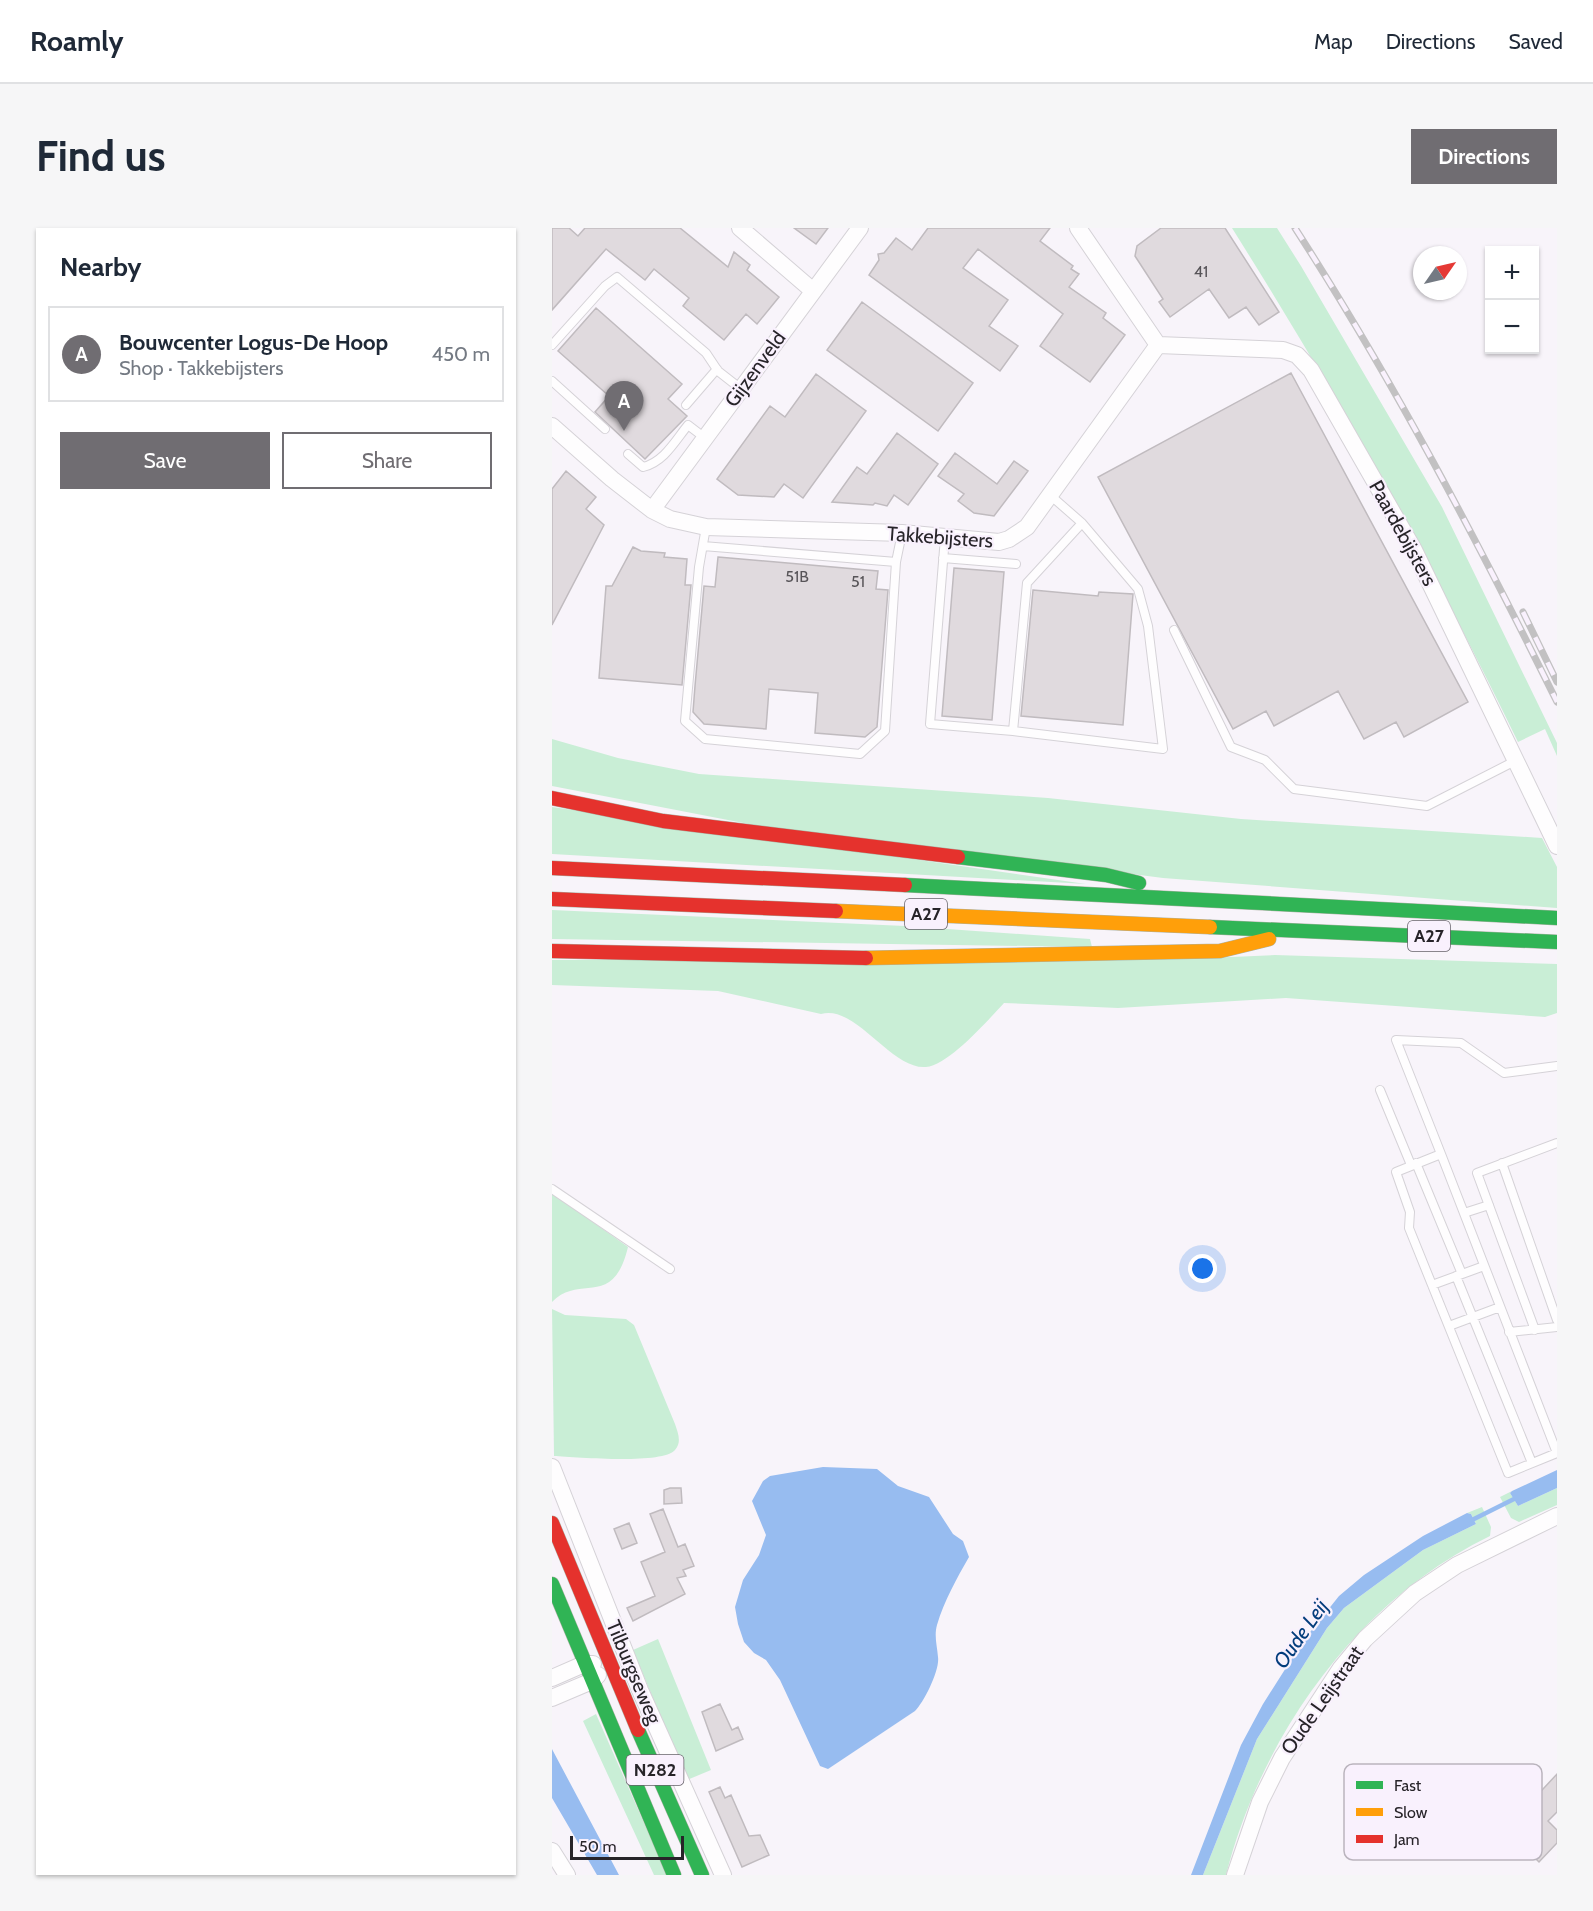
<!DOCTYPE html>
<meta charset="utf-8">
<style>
:root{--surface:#fff;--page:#f6f6f7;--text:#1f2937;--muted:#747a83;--line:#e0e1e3;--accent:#706d72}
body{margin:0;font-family:Cabin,sans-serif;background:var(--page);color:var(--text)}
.controls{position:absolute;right:18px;top:18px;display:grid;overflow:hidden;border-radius:0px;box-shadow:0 2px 4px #0004}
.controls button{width:54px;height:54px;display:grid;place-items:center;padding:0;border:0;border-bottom:2px solid var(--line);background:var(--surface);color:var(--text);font:30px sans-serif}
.compass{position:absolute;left:861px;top:18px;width:54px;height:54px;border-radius:50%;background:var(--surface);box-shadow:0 2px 4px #0004;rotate:56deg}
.scale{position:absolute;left:18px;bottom:15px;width:114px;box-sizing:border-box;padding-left:6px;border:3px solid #272429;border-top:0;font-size:16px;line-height:21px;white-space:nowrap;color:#272429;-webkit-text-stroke:4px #f9f1fd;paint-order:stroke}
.you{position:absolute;left:651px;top:1041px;width:21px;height:21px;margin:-15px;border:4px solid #fff;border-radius:50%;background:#1a73e8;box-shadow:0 0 0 9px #1a73e833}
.badge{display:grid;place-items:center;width:39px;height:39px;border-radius:50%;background:var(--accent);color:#fff;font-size:20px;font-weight:700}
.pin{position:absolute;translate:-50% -50px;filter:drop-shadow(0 2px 3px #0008)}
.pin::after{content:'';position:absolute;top:32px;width:21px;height:18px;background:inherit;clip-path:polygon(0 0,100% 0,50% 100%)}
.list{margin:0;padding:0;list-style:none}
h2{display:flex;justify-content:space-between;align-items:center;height:78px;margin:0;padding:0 24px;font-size:26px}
h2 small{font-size:20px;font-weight:400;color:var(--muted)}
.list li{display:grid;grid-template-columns:39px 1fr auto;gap:18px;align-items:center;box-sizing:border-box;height:96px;margin:0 12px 12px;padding:0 12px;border:2px solid var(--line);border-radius:0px}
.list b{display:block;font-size:22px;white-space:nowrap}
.list p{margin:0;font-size:20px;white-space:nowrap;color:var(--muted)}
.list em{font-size:20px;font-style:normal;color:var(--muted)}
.actions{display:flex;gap:12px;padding:18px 24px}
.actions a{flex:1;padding:14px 0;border:2px solid var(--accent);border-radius:0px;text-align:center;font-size:21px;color:var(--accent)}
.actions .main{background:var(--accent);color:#fff}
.map{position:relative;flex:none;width:1005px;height:1647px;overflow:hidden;border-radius:0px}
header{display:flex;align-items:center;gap:36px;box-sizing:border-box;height:84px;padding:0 30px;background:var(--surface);border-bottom:2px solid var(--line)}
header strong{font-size:28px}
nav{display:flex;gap:33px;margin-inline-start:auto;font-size:21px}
.intro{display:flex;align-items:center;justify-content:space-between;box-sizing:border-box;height:144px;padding:0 36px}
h1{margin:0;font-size:42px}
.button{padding:15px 27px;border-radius:0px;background:var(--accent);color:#fff;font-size:21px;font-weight:700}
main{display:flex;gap:36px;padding:0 36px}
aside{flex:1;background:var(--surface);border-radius:0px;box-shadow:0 2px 4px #0004}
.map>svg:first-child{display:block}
.green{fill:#c9eed6}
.water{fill:#97bcf0}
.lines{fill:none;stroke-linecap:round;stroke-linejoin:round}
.stream{stroke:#97bcf0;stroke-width:4.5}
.building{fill:#e0dade;stroke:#c0bbbf;stroke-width:1.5}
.lane-casing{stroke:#d5d2d7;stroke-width:10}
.street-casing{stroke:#d5d2d7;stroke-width:18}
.fast-casing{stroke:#acb3a5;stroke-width:15}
.slow-casing{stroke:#acb3a5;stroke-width:15}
.jam-casing{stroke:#acb3a5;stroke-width:15}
.lane{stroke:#fefdfe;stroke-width:8}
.street{stroke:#fefdfe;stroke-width:16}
.fast{stroke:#30b455;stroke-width:14}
.slow{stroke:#ff9f0a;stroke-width:14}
.jam{stroke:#e5322d;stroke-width:14}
.rail-casing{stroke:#c2c1c2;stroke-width:7}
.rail{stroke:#f9f1fd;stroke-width:4.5;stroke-dasharray:14;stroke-linecap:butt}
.labels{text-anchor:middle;stroke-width:4.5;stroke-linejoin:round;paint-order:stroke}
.number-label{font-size:16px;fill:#575458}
.shield{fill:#f9f1fd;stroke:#666269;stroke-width:1.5}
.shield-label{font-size:18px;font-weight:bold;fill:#272429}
.street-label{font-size:20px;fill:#272429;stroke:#f9f1fd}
.water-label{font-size:21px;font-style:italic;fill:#033d7c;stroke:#f9f1fd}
.key{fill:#f9f1fd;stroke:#bab4bd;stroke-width:1.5}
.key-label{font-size:16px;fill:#272429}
</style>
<header>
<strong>Roamly</strong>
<nav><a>Map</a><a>Directions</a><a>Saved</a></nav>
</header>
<div class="intro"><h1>Find us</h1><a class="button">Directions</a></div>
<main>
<aside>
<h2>Nearby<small></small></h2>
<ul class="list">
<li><span class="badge">A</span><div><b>Bouwcenter Logus-De Hoop</b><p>Shop · Takkebijsters</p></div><em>450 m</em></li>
</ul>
<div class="actions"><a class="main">Save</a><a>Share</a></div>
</aside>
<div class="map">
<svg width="1005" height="1647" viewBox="0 0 1005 1647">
<rect width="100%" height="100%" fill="#f8f4fa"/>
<path class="green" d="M680,0h45l24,38 141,241 115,236v13l-12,-27 -27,13c-87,-180 -180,-345 -286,-514z
M0,511l66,19 81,16 349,24 193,21 301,19 15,29v41l-394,-30 -404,-52 -207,-40z
M0,579l534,77 -534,-30z
M0,682l353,16 185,13 2,8 -540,-8z
M723,727l282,9v49l-12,4 -259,-19 -168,10 -114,-5c-16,17 -55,62 -78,64 -35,3 -70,-63 -105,-53l-103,-23 -166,-6v-25l633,-1z
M0,965l76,54c-15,63 -48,26 -76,55z
M0,1081l13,6 61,4 8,6 41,99c3,9 7,18 0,26 -13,15 -100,7 -121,6z
M1005,1260v17l-38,17 -8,-4 -11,-21 12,-6 -2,2 8,13z
M930,1279l9,20 -1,9c-132,64 -228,198 -264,339h-23l54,-136 70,-111 17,-20 79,-58 53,-26 -5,-10 -4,-1z
M106,1411l53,131 -24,10 -54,-130z
M44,1486l71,161h-13l-71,-154z"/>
<path class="water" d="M271,1239l54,2 21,17 31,11 24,37 10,7 6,16c-12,21 -25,44 -32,68 -3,11 0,20 1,32 2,13 -14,45 -23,54l-87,58 -8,-3 -40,-86 -14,-20 -12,-7 -10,-11 -6,-18 -3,-17 8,-27 16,-25 7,-20 -14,-34 11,-20 7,-5z
M1005,1242v18l-39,18 -8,-13 2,-2z
M915,1285l4,1 5,10 -53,26 -79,58 -17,20 -70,111 -54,136h-12l50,-130 22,-41 40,-63 36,-45 25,-21 59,-39z
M0,1521l1,2 66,124h-22l-45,-77z"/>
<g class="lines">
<path class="stream" d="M918,1293l46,-23"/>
</g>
<path class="building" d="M0,0h17l9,8 7,-8h95l48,39 6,-15 16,13 -3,5 32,27 -22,27 -11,-10 -22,26 -41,-34 6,-8 -35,-29 -9,11 -39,-31 -54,61z
M242,0h34l-12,16z
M376,0h122l-10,13 33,25 -2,3 8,5 -10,13 37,26 -3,5 22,17 -35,47 -50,-36 23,-32 -85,-65 -15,19 45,32 -19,26 29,20 -18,25 -131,-96 10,-15 -1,-6 6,-1 12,-15 16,12z
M609,0h64l54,84 -20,13 -13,-18 -17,11 -20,-29 -39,28 -11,-15 4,-3 -28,-43 2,-10z
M310,74l111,81 -35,48 -111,-81z
M44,80l86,76 -14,15 19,17 -42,43 -50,-47 14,-16 -51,-45z
M739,145l177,329 -64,35 -8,-15 -32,17 -26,-48 -64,35 -8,-15 -33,18 -135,-252z
M264,146l50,37 -63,87 -19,-14 -10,13 -36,-2 -21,-16 53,-73 15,11z
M345,205l41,31 -30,41 -14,-10 -7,11 -12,-3 -2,2 -41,-3 25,-35 10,7z
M403,225l42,31 17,-23 14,10 -34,45 -20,-3 -16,-12 6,-7 -26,-18z
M14,243l30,26 -10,12 18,16 -52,100v-136z
M81,319l8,4 24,2 -1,4 23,2 -2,26h6l-9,100 -83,-7 7,-92h6z
M166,329l160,14 -2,18 12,1 -11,137 -12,10 -50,-4 3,-40 -49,-4 -3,40 -62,-5 -11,-12 2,-26 9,-100 11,1z
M402,340l50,4 -12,148 -50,-4z
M481,362l65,6 1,-4 34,2 -10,131 -102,-9z
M118,1260h11l1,15 -18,1v-14z
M111,1281l15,38 7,-3 9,22 -11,4 3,6 -9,2 8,16 -52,27 -6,-13 28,-12 -14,-34 24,-10 -15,-38z
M77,1295l8,20 -15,6 -8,-20z
M168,1476l12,26 6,-3 5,12 -27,12 -14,-39z
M1005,1546v38l-9,9 9,9v13l-18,19 -51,-50 25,-26 17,17z
M168,1559l5,11 6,-3 18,41 11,-1 9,20 -27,12 -33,-75z"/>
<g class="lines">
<g class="lane-casing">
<path id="lane" d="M0,117l53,-59 12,-9 89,76 12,18 23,18
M0,153l53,48
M134,177l31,-36
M76,226l15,13c21,-5 32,-26 45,-42l17,13
M498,267l32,28 56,66 10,37 15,123 -150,-18 14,-148 55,-60
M154,299l-7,40 -14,154 20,18 155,15 25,-23 11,-169 6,-29
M393,309l-15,187 83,7
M151,318l193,16
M391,330l73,6
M622,402l57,117 34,13 29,29 133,17 90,-46
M828,862l31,75
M889,926l116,299 -49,20 -99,-245 1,-16 -14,-40z
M889,926l-45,-114 65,3 43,30 53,-7
M864,935l46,111
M950,935l55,157
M0,961l118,80
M912,985l25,-8
M904,1048l76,187
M880,1057l52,-19
M897,1098l51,-19
M983,1102l-58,-157 80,-30
M957,1104l48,-5"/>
</g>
<g class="street-casing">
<path id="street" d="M188,0l72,62
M606,117l125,5 14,5 14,15 103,180 143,296
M0,198l60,53 40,31 18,9 36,8 196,6 97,9 10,-3 18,-12 131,-182 -80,-117
M100,282l208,-282
M0,1239l88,223 83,185
M0,1450l32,-14h9
M0,1470l40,-17 6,-6
M0,1623l15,24
M683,1647l25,-73 22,-44 59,-90 24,-29 50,-46 42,-28 100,-49"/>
</g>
<g class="fast-casing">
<path id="fast" d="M406,629l148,18 33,8
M353,657l652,33
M658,699l347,15
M0,1356l122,291
M86,1502l64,145"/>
</g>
<g class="slow-casing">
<path id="slow" d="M284,683l374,16
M314,730l354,-7 49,-12"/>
</g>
<g class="jam-casing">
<path id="jam" d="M0,570l111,23 295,36
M0,640l353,17
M0,671l284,12
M0,723l314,7
M0,1295l86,207"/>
</g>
<use href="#lane" class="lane"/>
<use href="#street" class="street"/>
<use href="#fast" class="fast"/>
<use href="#slow" class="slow"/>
<use href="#jam" class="jam"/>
<g class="rail-casing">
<path id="rail" d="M743,0c98,152 182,312 262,474
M971,384l34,70"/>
</g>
<use href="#rail" class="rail"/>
</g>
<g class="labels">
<g class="number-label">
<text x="649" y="49">41</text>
<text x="245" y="354">51B</text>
<text x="306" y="359">51</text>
</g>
<g class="shield">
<rect x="353" y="671" width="42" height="30" rx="4.5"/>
<rect x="856" y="693" width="42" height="30" rx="4.5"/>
<rect x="74.5" y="1527" width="57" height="30" rx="4.5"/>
</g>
<g class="shield-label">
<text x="374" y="692">A27</text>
<text x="877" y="714">A27</text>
<text x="103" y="1548">N282</text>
</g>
<g class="street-label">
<text transform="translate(203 141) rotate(-54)" y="7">Gijzenveld</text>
<text transform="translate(851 305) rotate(61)" y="7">Paardebijsters</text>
<text transform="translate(388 309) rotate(4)" y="7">Takkebijsters</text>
<text transform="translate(82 1444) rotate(67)" y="7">Tilburgseweg</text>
<text transform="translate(770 1472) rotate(-55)" y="7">Oude Leijstraat</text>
</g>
<g class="water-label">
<text transform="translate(749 1406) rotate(-55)" y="7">Oude Leij</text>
</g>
</g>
<rect x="792" y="1536" width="198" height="96" rx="9" class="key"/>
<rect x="804" y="1553" width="27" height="8" fill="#30b455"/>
<rect x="804" y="1580" width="27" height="8" fill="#ff9f0a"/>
<rect x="804" y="1607" width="27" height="8" fill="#e5322d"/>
<g class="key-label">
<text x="842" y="1563">Fast</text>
<text x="842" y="1590">Slow</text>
<text x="842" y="1617">Jam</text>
</g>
</svg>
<div class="controls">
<button>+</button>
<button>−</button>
</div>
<svg class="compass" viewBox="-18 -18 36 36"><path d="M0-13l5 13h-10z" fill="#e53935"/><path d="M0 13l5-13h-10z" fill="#747a83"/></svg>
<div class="scale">50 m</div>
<div class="you"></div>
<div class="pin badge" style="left:72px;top:203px">A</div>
</div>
</main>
